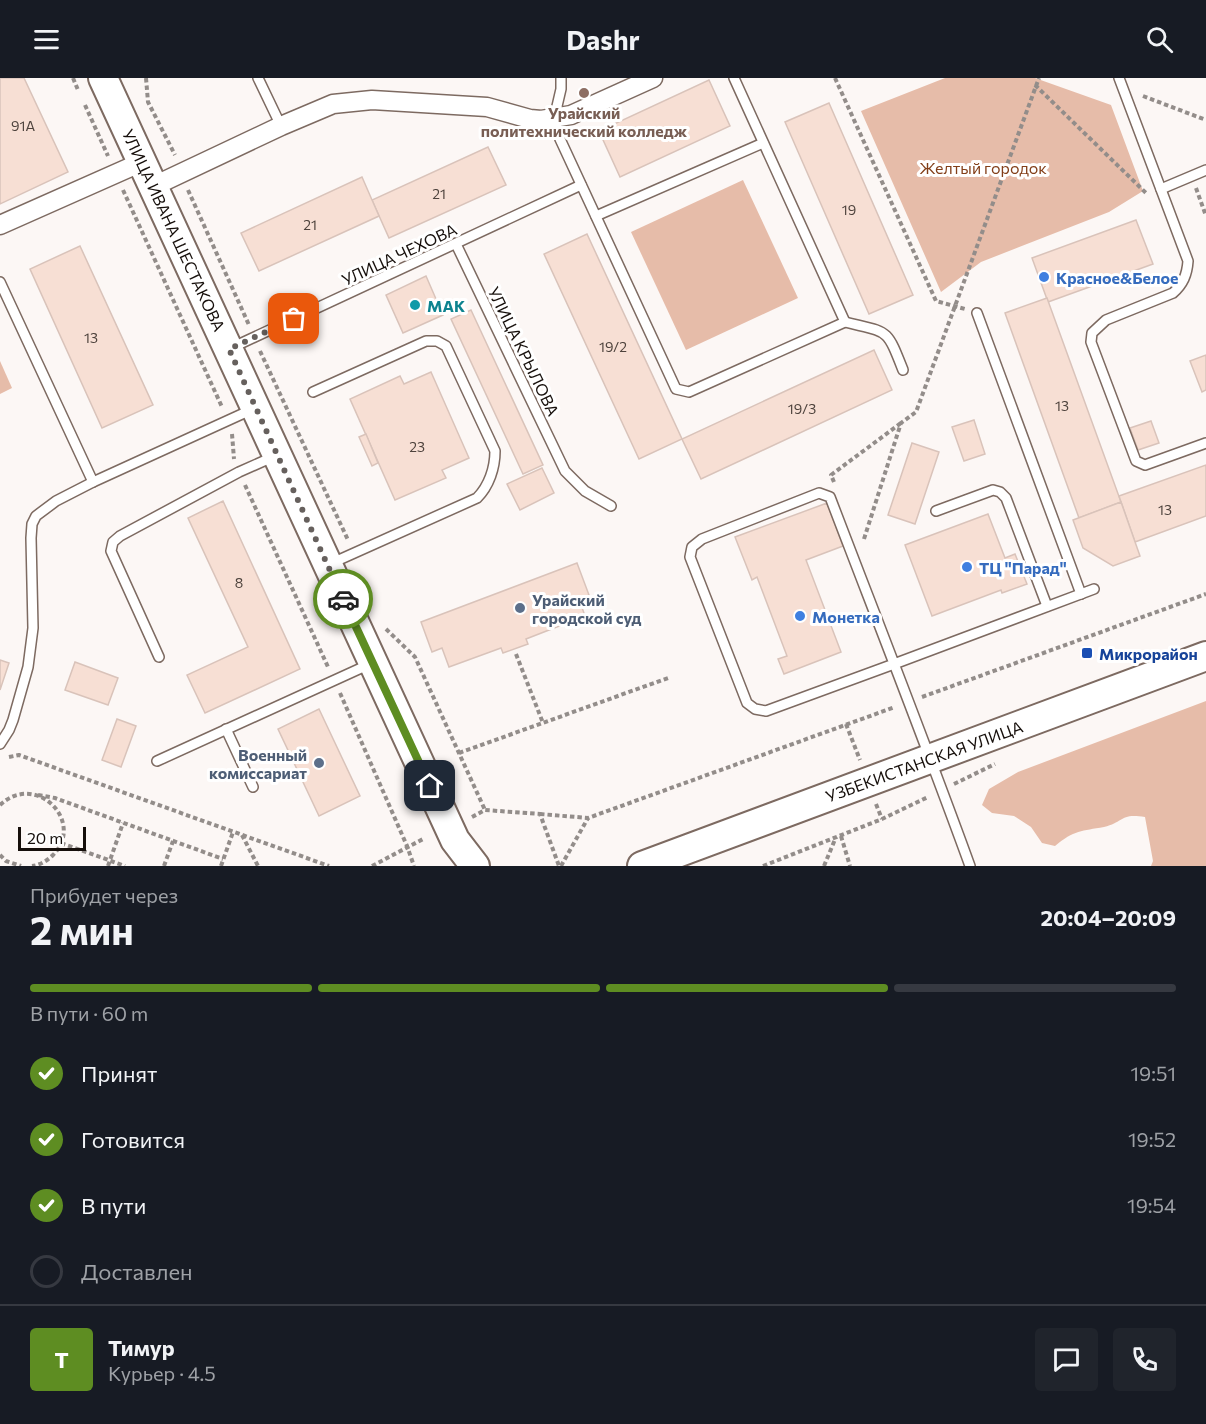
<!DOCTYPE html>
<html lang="ru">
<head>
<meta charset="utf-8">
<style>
	body { margin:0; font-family:Commissioner,sans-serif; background:#20242c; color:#f1f3f6; height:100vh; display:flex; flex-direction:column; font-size:22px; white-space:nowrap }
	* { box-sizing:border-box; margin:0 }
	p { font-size:20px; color:#9ea1a6 }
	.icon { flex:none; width:33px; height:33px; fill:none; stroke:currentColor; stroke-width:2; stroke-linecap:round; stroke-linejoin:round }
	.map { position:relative; height:788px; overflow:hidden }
	.panel { display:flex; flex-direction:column; background:#171b24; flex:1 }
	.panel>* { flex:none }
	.scale { position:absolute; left:18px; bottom:15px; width:68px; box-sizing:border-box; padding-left:6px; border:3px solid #160f0b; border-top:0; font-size:16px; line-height:21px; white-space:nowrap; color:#160f0b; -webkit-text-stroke:4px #fff; paint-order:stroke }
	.pin { position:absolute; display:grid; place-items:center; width:51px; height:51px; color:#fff; margin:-26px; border-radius:12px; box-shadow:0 3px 9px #0006 }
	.courier { position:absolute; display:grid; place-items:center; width:60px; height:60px; margin:-30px; border:4px solid #5e8d22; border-radius:50%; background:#fff; color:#222; box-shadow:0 2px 8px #0007 }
	.overview em { font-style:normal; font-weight:700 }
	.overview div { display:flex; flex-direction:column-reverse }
	.overview { display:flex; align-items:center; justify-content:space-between; height:102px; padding:0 30px }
	h1 { font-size:39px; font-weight:700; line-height:45px }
	.bar { display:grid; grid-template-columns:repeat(4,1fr); gap:9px 6px; align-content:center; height:72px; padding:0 30px }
	.bar i { height:8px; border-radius:4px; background:#363941 }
	.bar .on { background:#5e8d22 }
	.bar p { grid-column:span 4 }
	.line { display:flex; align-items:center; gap:15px; padding:0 30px; border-top:2px solid #363941 }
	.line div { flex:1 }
	.round { display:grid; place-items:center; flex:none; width:63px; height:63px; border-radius:6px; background:#20242c }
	ol { padding:0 30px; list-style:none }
	li { display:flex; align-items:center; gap:18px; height:66px }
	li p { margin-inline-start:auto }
	li .icon { padding:6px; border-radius:50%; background:#5e8d22; color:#fff; stroke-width:4 }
	li:last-child { color:#9ea1a6 }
	li i { width:33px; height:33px; border:3px solid #363941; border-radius:50% }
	header { display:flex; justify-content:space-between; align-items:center; height:78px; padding:0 30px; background:#171b24; font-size:27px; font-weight:700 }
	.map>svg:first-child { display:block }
	.green { fill:#e6bca9 }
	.building { fill:#f7dfd4; stroke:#d9c3ba; stroke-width:1.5 }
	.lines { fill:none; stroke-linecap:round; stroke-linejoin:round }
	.lane-casing { stroke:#7d6a61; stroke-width:12 }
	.street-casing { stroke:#7d6a61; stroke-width:21 }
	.primary-casing { stroke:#7d6a61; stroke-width:32 }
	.path { stroke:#938d8a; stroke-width:4; stroke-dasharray:4.5 3; stroke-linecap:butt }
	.lane { stroke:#fff; stroke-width:9 }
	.street { stroke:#fff; stroke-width:18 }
	.primary { stroke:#fff; stroke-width:28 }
	.done { stroke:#66605d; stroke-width:6; stroke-dasharray:0 10.8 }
	.route { stroke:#5e8d22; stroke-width:8 }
	.education-dot { fill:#8d6e63; stroke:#fff; stroke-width:2 }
	.shop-dot { fill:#3f7fe0; stroke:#fff; stroke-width:2 }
	.culture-dot { fill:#0f9aa8; stroke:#fff; stroke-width:2 }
	.service-dot { fill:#5c6f8a; stroke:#fff; stroke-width:2 }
	.transit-dot { fill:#1a4fb4; stroke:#fff; stroke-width:2 }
	.labels { text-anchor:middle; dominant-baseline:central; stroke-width:6; stroke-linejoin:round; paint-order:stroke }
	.number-label { font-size:14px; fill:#4e433d }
	.education-label { font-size:16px; font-weight:bold; fill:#785e54; stroke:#fff }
	.park-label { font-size:16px; fill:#823e18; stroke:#fff }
	.street-label { font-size:16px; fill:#160f0b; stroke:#fff }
	.shop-label { font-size:16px; font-weight:bold; fill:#366cbe; stroke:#fff; text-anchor:start }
	.culture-label { font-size:16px; font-weight:bold; fill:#0d838f; stroke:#fff; text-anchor:start }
	.service-label { font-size:16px; font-weight:bold; fill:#4e5e75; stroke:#fff; text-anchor:start }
	.transit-label { font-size:16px; font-weight:bold; fill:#164399; stroke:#fff; text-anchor:start }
</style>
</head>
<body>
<header><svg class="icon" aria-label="menu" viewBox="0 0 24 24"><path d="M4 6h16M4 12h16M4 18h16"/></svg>Dashr<svg class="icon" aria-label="search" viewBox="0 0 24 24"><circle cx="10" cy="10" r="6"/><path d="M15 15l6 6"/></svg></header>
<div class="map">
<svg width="1206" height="788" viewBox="0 0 1206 788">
	<rect width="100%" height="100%" fill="#fcf7f5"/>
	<g class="green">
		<path d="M945,0H1035L1111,27L1143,113L1109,134L981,184L941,214L861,33Z"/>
		<path d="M743,102L798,220L686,272L631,154Z"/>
		<path d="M0,283L12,310L0,316Z"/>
		<path d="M1206,623V788H1151L1153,783L1145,739C1119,735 1125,744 1104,749C1082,753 1074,752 1055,768L1042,765L1031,749L1014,738L992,735L982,727L989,711L1018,694Z"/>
	</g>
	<g class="building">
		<path d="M0,0H24L68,94L0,126Z"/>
		<path d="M709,2L730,48L620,99L599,53Z"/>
		<path d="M829,25L913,217L869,236L785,44Z"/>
		<path d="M488,69L506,107L389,160L372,122Z"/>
		<path d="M362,99L379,138L259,193L241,155Z"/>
		<path d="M1136,142L1153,186L1048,224L1032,180Z"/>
		<path d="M587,156L682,361L639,381L544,176Z"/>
		<path d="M80,168L153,327L102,350L30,191Z"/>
		<path d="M426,198L443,237L403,255L386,217Z"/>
		<path d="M1047,220L1121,424L1079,440L1005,235Z"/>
		<path d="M471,232L543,387L523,396L451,241Z"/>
		<path d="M874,272L892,312L701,401L682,361Z"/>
		<path d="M1206,277V312L1202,314L1190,283Z"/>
		<path d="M431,294L469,380L442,392L446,400L395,422L350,321L400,298L404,306Z"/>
		<path d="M974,342L985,376L964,383L952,349Z"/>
		<path d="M1151,343L1159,365L1138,372L1130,350Z"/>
		<path d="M366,356L378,385L372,388L359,359Z"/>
		<path d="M912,365L939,374L915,446L888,437Z"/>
		<path d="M1206,387V438L1135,464L1119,418Z"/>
		<path d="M542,390L554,415L520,432L507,406Z"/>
		<path d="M223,423L300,591L205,635L187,597L248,569L188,440Z"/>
		<path d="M1121,424L1140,478L1113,488L1083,470L1073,442Z"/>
		<path d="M827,425L843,468L806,482L841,574L784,596L778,581L787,578L757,499L752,502L735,459Z"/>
		<path d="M988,436L1005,480L1015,476L1027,506L1002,515L1001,512L932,538L905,467Z"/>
		<path d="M577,485L589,517L579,521L585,538L526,561L528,566L503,575L501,570L449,589L442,570L432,574L421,544Z"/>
		<path d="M0,582L9,585L0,612Z"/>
		<path d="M75,584L118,600L108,627L65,612Z"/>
		<path d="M319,631L360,718L319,738L278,651Z"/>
		<path d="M117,641L136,648L121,689L102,682Z"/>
	</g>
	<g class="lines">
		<defs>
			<g id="lane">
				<path d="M258,0L281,48"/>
				<path d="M561,0V11L554,41L560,61L676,311L689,314L845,244L734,0"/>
				<path d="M1119,0L1188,183C1187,197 1183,206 1173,215L1106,242L1092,255L1091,264L1136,383L1145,387L1206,365"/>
				<path d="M1161,111L1206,92"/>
				<path d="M596,138L763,65"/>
				<path d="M456,166L565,393L585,413L611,428"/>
				<path d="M0,204L93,404"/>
				<path d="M977,235L1081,516"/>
				<path d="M845,244C889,255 886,249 903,292"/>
				<path d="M231,270L581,107"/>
				<path d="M313,314L426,263H437L446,268L495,373C495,390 489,408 477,420L332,485"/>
				<path d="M936,433L993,412L1000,414L1006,420L1047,528"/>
				<path d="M159,579L111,473L113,464L120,458L239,394L275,378"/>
				<path d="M226,651L253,709"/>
				<path d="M0,666L9,652L13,642L28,589L33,550L31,460L32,446L36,438L56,423L93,404L253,331"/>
				<path d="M157,683L370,586"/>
				<path d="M970,788C925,664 877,542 830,419L819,415L702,461L692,469L690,479L747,625L755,631L766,633L894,586L1094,511"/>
			</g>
			<g id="street">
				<path d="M154,108L281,48L333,26L372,22L487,29L530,41L541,42L571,37L653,0"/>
				<path d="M0,147L142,84"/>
			</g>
			<g id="primary">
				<path d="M103,0L449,749L455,762L475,788"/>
				<path d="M642,788L1206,578"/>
			</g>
		</defs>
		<use href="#lane" class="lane-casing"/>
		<use href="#street" class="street-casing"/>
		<use href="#primary" class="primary-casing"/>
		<g class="path">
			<path d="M73,0L78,12"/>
			<path d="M146,0L148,24L175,77"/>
			<path d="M835,0L936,223L965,231"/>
			<path d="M1035,7L1146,115"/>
			<path d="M1143,18L1206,42"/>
			<path d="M85,27L108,78"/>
			<path d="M1196,110L1206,138"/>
			<path d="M123,112L222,329"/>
			<path d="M188,112L249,247"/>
			<path d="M260,273L348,462"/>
			<path d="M232,356L234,381"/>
			<path d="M834,404L831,397L901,345"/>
			<path d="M245,407L328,589"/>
			<path d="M864,461L901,345L916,334L1039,0"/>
			<path d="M386,551L415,579L485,732"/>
			<path d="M516,576L543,645"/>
			<path d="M340,615L407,768L414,788"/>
			<path d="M922,619L1206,516"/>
			<path d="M846,646L860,682"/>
			<path d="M459,675L668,600"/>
			<path d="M9,679L19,677L329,788"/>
			<path d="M954,706L995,686"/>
			<path d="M38,717L55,720L223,781"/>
			<path d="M876,726L882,741"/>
			<path d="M0,727C36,693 86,744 53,777C47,783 40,787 32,788"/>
			<path d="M540,736L588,740L895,629"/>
			<path d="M472,739L485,732L540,736L559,788"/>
			<path d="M242,757L258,788"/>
			<path d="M841,758L850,788"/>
			<path d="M61,765L125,788"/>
			<path d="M0,777L6,783L21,788"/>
			<path d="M108,788L123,745"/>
			<path d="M164,788L173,763"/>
			<path d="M221,788L233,754"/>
			<path d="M372,788L425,760"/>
			<path d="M561,788L588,740"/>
			<path d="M763,788L882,741L928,719"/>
			<path d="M824,788L836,759"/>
		</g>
		<use href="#lane" class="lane"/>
		<use href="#street" class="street"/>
		<use href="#primary" class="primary"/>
	</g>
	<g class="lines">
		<path class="done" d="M294,241L229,271L343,521"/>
		<path class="route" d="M343,521L430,708"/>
	</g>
	<circle class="education-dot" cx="584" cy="15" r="6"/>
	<g class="shop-dot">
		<circle cx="1044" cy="199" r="6"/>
		<circle cx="967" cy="489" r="6"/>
		<circle cx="800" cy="538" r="6"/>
	</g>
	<circle class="culture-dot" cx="415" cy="227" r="6"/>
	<g class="service-dot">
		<circle cx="520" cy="530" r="6"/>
		<circle cx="319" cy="685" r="6"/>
	</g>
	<rect class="transit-dot" x="1081" y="569" width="12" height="12" rx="3"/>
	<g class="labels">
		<g class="number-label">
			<text x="23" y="47">91А</text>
			<text x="439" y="115">21</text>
			<text x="849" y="131">19</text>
			<text x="310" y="146">21</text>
			<text x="91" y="259">13</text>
			<text x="613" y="268">19/2</text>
			<text x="1062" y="327">13</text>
			<text x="802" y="330">19/3</text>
			<text x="417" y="368">23</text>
			<text x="1165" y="431">13</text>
			<text x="239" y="504">8</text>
		</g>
		<g class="education-label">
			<text x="584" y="34">Урайский<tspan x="584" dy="18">политехнический колледж</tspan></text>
		</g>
		<g class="park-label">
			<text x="983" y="89">Желтый городок</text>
		</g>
		<g class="street-label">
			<text transform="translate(174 152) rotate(65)">УЛИЦА ИВАНА ШЕСТАКОВА</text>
			<text transform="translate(399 176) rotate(-25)">УЛИЦА ЧЕХОВА</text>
			<text transform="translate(524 273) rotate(64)">УЛИЦА КРЫЛОВА</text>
			<text transform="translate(924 683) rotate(-20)">УЗБЕКИСТАНСКАЯ УЛИЦА</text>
		</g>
		<g class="shop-label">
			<text x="1056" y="199">Красное&amp;Белое</text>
			<text x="979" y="489">ТЦ "Парад"</text>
			<text x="812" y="538">Монетка</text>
		</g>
		<g class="culture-label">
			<text x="427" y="227">МАК</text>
		</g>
		<g class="service-label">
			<text x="532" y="521">Урайский<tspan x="532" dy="18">городской суд</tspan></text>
			<text x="307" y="676" text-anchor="end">Военный<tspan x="307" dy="18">комиссариат</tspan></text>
		</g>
		<g class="transit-label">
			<text x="1099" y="575">Микрорайон</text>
		</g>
	</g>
</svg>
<div class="scale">20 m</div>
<div class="pin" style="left:294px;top:241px;background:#ea580c"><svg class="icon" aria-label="bag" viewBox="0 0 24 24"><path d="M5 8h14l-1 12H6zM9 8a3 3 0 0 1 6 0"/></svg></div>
<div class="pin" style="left:430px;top:708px;background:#1f2937"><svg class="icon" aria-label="home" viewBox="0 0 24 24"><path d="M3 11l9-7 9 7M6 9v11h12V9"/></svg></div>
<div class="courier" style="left:343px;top:521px"><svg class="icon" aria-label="car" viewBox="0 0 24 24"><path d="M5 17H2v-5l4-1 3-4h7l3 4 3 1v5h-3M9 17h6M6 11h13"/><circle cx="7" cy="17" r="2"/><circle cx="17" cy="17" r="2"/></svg></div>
</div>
<section class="panel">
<div class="overview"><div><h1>2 мин</h1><p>Прибудет через</p></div><em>20:04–20:09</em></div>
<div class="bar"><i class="on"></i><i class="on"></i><i class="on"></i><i></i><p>В пути · 60 m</p></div>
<ol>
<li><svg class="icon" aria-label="check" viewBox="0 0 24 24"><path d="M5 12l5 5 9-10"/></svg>Принят<p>19:51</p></li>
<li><svg class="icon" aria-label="check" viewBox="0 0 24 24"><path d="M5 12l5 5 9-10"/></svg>Готовится<p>19:52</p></li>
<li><svg class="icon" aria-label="check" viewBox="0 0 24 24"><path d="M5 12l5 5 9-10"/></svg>В пути<p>19:54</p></li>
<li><i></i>Доставлен</li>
</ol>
<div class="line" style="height:108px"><b class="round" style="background:#5e8d22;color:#fff">Т</b><div><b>Тимур</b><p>Курьер · 4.5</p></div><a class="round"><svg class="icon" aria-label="chat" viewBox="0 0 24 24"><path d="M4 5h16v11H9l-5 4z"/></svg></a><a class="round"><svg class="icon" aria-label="phone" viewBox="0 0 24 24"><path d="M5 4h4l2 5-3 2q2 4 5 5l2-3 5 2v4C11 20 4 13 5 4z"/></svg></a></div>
</section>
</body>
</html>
